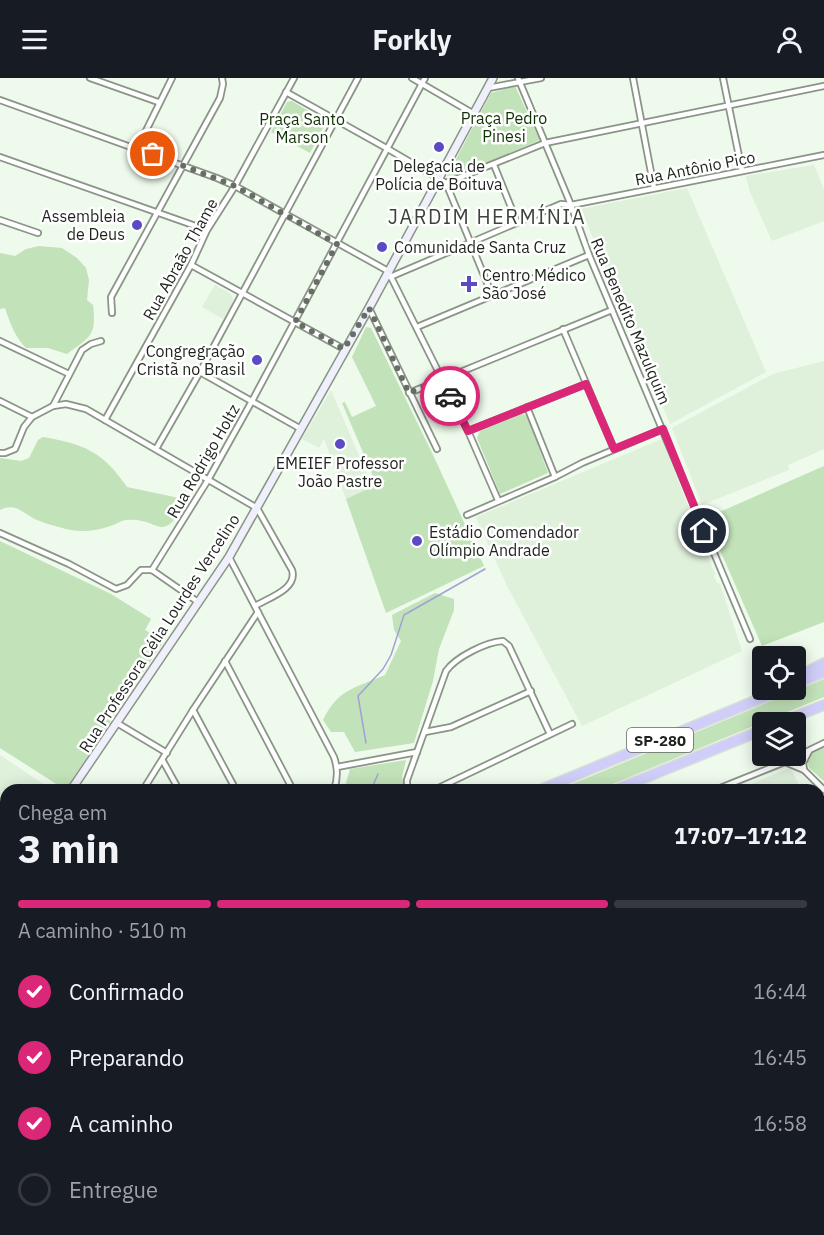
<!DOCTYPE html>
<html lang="pt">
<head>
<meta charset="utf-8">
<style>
	body { margin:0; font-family:"IBM Plex Sans",sans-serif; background:#242831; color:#f1f3f6; height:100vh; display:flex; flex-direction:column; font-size:22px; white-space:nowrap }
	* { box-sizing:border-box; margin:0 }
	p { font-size:20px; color:#9ea1a6 }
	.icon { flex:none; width:33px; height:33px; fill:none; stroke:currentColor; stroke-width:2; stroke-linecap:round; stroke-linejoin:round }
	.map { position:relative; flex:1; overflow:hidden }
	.panel { position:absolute; left:0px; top:706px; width:825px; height:452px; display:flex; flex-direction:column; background:#171b24; border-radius:18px 18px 0 0; box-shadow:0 3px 15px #0003 }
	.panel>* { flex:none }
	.tools { position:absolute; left:752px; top:568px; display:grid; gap:12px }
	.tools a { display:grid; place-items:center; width:54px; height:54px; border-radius:6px; background:#171b24; box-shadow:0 3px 15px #0003; font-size:30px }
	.pin { position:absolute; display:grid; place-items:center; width:51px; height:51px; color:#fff; margin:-26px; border:3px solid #fff; border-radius:50%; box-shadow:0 2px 6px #0007 }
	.courier { position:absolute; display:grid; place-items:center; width:60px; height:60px; margin:-30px; border:4px solid #db2777; border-radius:50%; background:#fff; color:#222; box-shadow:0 2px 8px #0007 }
	.head em { font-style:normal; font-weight:700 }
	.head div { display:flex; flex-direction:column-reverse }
	.head { display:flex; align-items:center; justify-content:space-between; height:102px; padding:0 18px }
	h1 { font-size:39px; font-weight:700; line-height:45px }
	.bar { display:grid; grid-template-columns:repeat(4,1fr); gap:9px 6px; align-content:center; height:72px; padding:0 18px }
	.bar i { height:8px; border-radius:4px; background:#363941 }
	.bar .selected { background:#db2777 }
	.bar p { grid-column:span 4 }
	ol { padding:0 18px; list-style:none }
	li { display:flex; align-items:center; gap:18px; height:66px }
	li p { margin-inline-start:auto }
	li .icon { padding:6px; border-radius:50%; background:#db2777; color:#fff; stroke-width:4 }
	li:last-child { color:#9ea1a6 }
	li i { width:33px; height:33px; border:3px solid #363941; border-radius:50% }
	header { display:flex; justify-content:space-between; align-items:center; height:78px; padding:0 18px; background:#171b24; font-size:27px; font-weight:700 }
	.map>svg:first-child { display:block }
	.built { fill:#dff0db }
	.green { fill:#c2e2b9 }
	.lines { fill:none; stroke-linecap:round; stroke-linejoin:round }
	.stream { stroke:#a2a1d7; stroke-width:1.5 }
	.runway { stroke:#969f94; stroke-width:36 }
	.minor-casing { stroke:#8a9487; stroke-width:8 }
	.secondary-casing { stroke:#8a9487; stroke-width:10 }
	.motorway-casing { stroke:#dbdcdb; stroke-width:12 }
	.minor { stroke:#fff; stroke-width:4.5 }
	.secondary { stroke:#f0f0fd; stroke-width:7 }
	.motorway { stroke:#cecef8; stroke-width:9 }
	.done { stroke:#676e65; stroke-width:6; stroke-dasharray:0 10.8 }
	.route { stroke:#db2777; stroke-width:8 }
	.poi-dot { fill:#5c4ac2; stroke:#fff; stroke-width:2 }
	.labels { text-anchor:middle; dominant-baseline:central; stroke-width:5; stroke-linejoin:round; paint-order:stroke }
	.shield { fill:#fff; stroke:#626561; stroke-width:1.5 }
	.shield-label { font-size:15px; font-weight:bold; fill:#1e231d }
	.park-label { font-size:16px; fill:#0e3302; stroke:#fff }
	.poi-label { font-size:16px; fill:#1e231d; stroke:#fff; text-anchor:start }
	.street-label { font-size:16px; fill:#1e231d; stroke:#fff }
	.quarter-label { font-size:20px; letter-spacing:1.5px; fill:#3b4438; stroke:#fff }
</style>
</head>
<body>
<header><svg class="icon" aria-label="menu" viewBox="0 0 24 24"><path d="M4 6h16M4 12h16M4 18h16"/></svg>Forkly<svg class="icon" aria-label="person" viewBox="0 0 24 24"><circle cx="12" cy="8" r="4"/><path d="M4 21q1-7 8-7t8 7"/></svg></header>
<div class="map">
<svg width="824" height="1157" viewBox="0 0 824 1157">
	<rect width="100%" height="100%" fill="#eefaeb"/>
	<g class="built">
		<path d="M814,87L824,111V143L772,163L750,114L746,98Z"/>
		<path d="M687,110L766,294L670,346L581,131Z"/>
		<path d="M215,207L231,216L233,221L232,226L223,241L202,229Z"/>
		<path d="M824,283V371L788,387L789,392L702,427L672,350L773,296Z"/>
		<path d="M331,312L372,408L346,421L324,361L319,370L302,361Z"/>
		<path d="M662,361L715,496L714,498L717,505L720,506L742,573L582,648L507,508L476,439Z"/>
		<path d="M0,677L52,712H6V810L0,820Z"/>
		<path d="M790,690L802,712H737Z"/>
		<path d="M405,1152H537L536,1157H405Z"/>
	</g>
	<g class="green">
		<path d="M515,8L540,62L450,101L447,98L491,15Z"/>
		<path d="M292,23L325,43L324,48L310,75L271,54L287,24Z"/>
		<path d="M39,168L62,170L77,180L86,190L89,202L87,222L93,227C97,259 89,259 67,276L48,270H26C15,259 10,245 5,230L0,231V175L15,178L26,171Z"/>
		<path d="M366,249L371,250L434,379L484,488L386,535L346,421L388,401L376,405L342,325L345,324L352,339L376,328L352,279Z"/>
		<path d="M521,336L527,337L548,395L500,416L477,360L480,353Z"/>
		<path d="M43,359C84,366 102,373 127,409L179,420L185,426C160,468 160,439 127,442C121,442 115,447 110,448C93,454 76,455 59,449C52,447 44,445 37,442C23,436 17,424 0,432V380L21,383L29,380L38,362Z"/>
		<path d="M824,388V544L762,568L706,440Z"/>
		<path d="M0,463L111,516L151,541L145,552L164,563L69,706L61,709L0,670Z"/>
		<path d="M435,515L454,521V532L439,571L433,603L414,665L355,674L344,654H331L323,642C338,611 355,610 385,597L401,563L394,552L392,537Z"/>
		<path d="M824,601V619L598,712H558Z"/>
		<path d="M824,669V703L809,690L807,682L813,674Z"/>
		<path d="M406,682L402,699L405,712H344L350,691Z"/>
		<path d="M182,1152H401V1157H179Z"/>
	</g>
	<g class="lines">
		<g class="stream">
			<path d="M366,665L358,618L383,591L391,577L404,537L485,491"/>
			<path d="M371,712L378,696"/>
			<path d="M72,1157L78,1152"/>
		</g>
		<path class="runway" d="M428,1157V1152"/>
		<defs>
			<g id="minor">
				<path d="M90,0L158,24"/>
				<path d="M412,0L474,36"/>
				<path d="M518,0L571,127L589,177L750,561"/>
				<path d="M633,0L654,110"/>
				<path d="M723,0L742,93"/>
				<path d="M488,10L541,0"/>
				<path d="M286,14L388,71L446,105L545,65L824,8"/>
				<path d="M0,22L217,100L235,108L388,193L468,353L498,422"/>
				<path d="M137,71L172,0"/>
				<path d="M0,79L207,152"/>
				<path d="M494,87L517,144"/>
				<path d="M446,105L492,217"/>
				<path d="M0,142L38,155"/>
				<path d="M191,187L344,271"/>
				<path d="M390,199L561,126L571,127L824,77"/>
				<path d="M369,230L437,371"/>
				<path d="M112,235L111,219L220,20L223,6L222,0"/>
				<path d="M417,249L589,177"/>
				<path d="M563,251L614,371"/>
				<path d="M0,263L69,296"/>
				<path d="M200,294L301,351"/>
				<path d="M409,315L612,232"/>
				<path d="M0,323L32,339"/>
				<path d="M53,328L66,326L86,331L257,430L292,492C298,511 268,520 255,528"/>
				<path d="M527,329L555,399"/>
				<path d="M105,342L191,187L207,152L235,108L294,0"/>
				<path d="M468,353L586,306"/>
				<path d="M156,371L200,294L358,0"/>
				<path d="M0,375H5L15,371L24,349L32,339L53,328L82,272L91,266L101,263"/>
				<path d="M467,437L555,399L582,385L663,351"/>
				<path d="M0,455L69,486L116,511L127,507L141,492H152"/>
				<path d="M229,479L334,679C338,691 338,700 334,712"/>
				<path d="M152,492L208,402L252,323L425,0"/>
				<path d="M152,492L198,524"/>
				<path d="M225,583L293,712"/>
				<path d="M193,632L236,712"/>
				<path d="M117,645L167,675"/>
				<path d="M425,654L451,649L531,613"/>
				<path d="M809,673L803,685L804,692L824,712"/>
				<path d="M163,683L179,712"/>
				<path d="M785,684L804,692"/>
				<path d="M337,689L417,674"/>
				<path d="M143,712L193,632L258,534"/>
				<path d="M409,712L407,707V702L446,593C456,579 486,564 503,563L509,568L550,656"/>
				<path d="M434,712L572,646"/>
				<path d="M715,712L785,684L824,665"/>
				<path d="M819,816L824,814"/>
				<path d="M0,845L6,850"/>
				<path d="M819,881L824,893"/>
				<path d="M0,991L6,967"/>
				<path d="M0,995L6,990"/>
			</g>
			<g id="secondary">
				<path d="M71,712L229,479L369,230L493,0"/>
				<path d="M0,824L6,814"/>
			</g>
			<g id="motorway">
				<path d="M795,600L824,585"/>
				<path d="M795,606L824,594"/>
				<path d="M779,645L824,627"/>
				<path d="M540,712L781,612"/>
				<path d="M615,712L762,652"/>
				<path d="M0,1047L6,1041"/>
				<path d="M0,1089L6,1083"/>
			</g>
		</defs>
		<use href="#minor" class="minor-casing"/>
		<use href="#secondary" class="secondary-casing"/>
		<use href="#motorway" class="motorway-casing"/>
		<use href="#minor" class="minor"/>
		<use href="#secondary" class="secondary"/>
		<use href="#motorway" class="motorway"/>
	</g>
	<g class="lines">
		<path class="done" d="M153,76L235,108L337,166L295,244L344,271L369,230L409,315L441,301L450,318"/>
		<path class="route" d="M450,318L468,353L586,306L614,371L663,351L704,453"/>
	</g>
	<g class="poi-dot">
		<circle cx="439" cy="69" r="6"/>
		<circle cx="137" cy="147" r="6"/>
		<circle cx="382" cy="169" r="6"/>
		<path d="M466 197h6v6h6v6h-6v6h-6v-6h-6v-6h6z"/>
		<circle cx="257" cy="282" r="6"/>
		<circle cx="340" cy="366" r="6"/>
		<circle cx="417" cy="463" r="6"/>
	</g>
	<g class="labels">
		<rect class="shield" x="627" y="650" width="66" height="24" rx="4.5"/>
		<g class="shield-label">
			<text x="660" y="662">SP-280</text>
		</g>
		<g class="park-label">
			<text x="504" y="40">Praça Pedro<tspan x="504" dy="18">Pinesi</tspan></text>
			<text x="302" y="41">Praça Santo<tspan x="302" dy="18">Marson</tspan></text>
		</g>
		<g class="poi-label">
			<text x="439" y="88" text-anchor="middle">Delegacia de<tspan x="439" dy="18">Polícia de Boituva</tspan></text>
			<text x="125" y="138" text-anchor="end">Assembleia<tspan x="125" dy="18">de Deus</tspan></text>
			<text x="394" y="169">Comunidade Santa Cruz</text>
			<text x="482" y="197">Centro Médico<tspan x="482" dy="18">São José</tspan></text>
			<text x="245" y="273" text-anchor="end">Congregração<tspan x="245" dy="18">Cristã no Brasil</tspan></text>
			<text x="340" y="385" text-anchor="middle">EMEIEF Professor<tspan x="340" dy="18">João Pastre</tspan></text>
			<text x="429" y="454">Estádio Comendador<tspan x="429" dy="18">Olímpio Andrade</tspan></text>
		</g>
		<g class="street-label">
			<text transform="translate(695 90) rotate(-11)">Rua Antônio Pico</text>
			<text transform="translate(180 181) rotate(-61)">Rua Abraão Thame</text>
			<text transform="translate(631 243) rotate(67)">Rua Benedito Mazulquim</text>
			<text transform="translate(203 383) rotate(-60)">Rua Rodrigo Holtz</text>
			<text transform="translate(159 555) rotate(-57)">Rua Professora Célia Lourdes Vercelino</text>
		</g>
		<g class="quarter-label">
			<text x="487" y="138">JARDIM HERMÍNIA</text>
		</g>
	</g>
</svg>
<div class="tools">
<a><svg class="icon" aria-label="locate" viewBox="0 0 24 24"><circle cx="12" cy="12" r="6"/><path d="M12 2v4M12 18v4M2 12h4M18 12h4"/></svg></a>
<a><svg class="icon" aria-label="layers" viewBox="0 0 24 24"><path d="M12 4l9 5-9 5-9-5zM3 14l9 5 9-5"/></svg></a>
</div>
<div class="pin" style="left:153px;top:76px;background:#ea580c"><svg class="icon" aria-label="bag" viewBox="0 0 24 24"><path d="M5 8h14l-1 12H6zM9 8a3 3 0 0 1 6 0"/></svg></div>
<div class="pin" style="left:704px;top:453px;background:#1f2937"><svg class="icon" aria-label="home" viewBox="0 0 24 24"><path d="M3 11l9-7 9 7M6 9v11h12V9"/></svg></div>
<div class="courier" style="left:450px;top:318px"><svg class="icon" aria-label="car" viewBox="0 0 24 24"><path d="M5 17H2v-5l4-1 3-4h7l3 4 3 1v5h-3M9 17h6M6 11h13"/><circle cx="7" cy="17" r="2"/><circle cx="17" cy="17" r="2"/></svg></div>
<section class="panel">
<div class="head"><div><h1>3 min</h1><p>Chega em</p></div><em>17:07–17:12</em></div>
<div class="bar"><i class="selected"></i><i class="selected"></i><i class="selected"></i><i></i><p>A caminho · 510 m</p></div>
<ol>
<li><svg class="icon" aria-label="check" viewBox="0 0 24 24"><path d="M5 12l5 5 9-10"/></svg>Confirmado<p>16:44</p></li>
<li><svg class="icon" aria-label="check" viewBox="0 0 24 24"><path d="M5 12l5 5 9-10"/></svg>Preparando<p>16:45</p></li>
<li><svg class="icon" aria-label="check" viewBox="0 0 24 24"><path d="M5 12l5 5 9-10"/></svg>A caminho<p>16:58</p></li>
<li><i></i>Entregue</li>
</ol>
</section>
</div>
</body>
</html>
